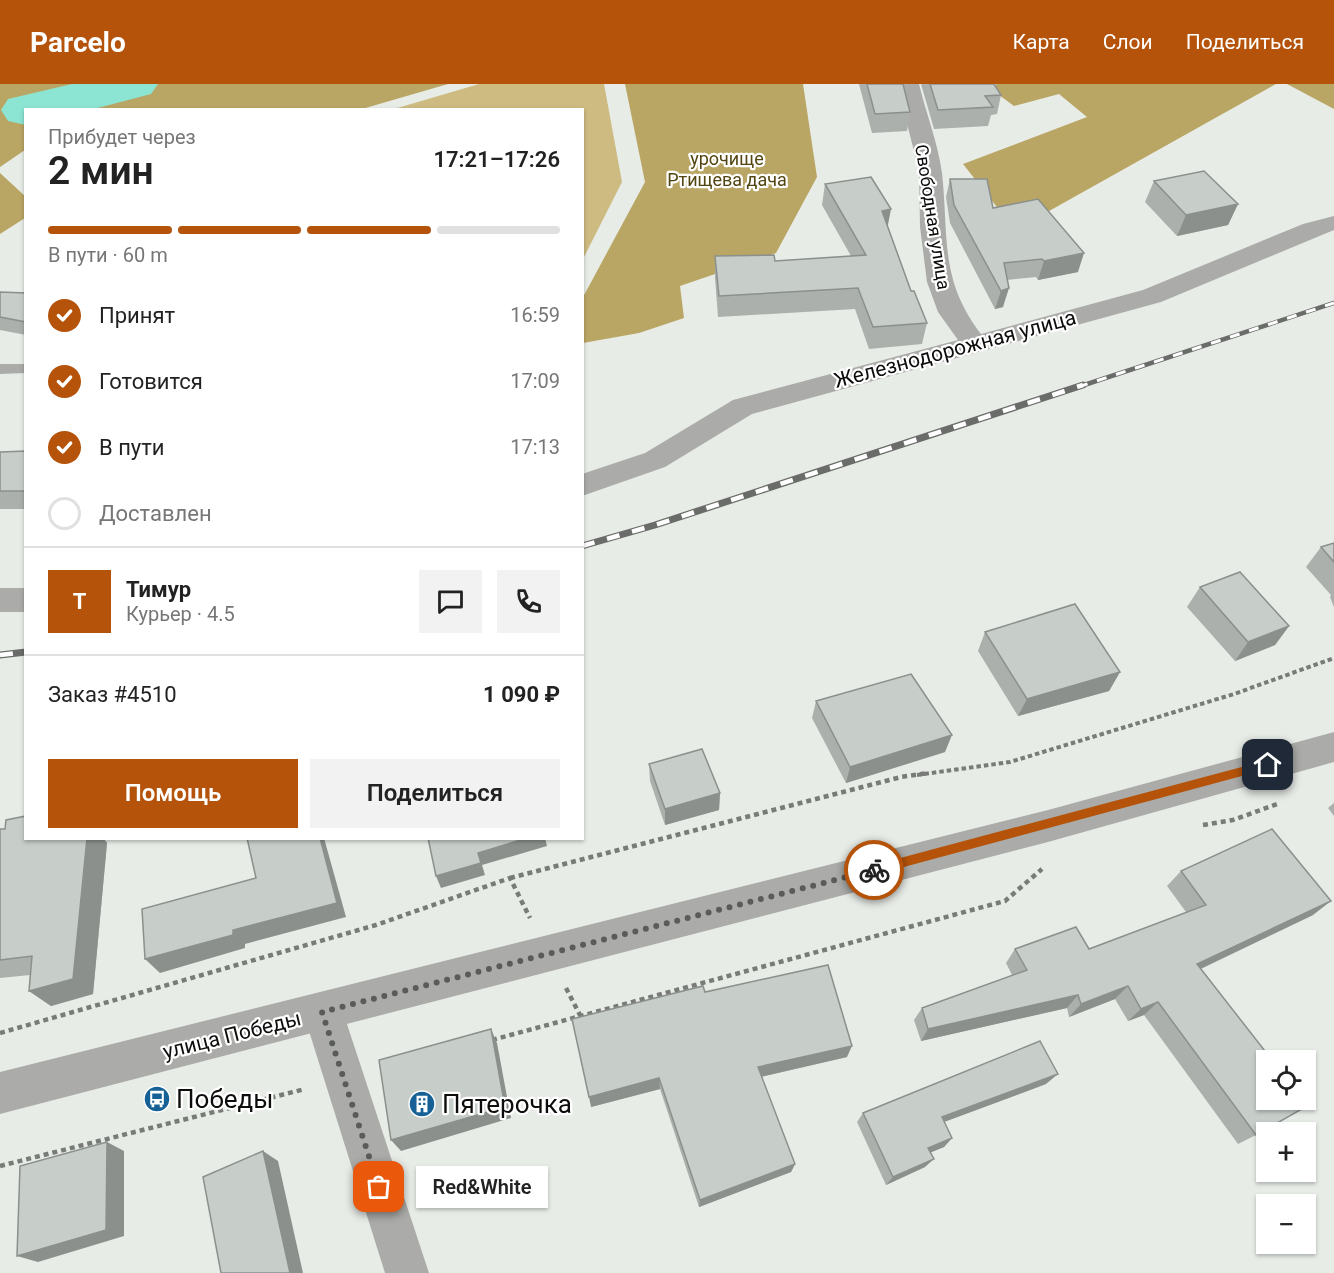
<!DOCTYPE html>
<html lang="ru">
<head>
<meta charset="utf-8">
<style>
	body { margin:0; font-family:Roboto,sans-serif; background:#f2f2f2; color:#222; height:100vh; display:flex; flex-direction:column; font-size:22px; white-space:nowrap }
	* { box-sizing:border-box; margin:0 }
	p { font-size:20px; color:#767676 }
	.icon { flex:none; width:33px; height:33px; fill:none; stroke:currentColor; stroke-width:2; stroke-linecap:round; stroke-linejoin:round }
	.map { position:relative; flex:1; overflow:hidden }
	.side { position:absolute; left:24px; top:24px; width:560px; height:732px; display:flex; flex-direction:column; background:#fff; border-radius:0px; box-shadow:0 2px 4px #0004 }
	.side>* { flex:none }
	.tools { position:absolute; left:1256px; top:966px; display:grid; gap:12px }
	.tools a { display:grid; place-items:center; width:60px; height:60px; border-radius:0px; background:#fff; box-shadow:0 2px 4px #0004; font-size:30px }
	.pin { position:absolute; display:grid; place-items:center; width:51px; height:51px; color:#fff; margin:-26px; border-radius:12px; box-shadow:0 3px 9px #0006 }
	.courier { position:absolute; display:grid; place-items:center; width:60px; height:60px; margin:-30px; border:4px solid #b45309; border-radius:50%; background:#fff; color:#222; box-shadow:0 2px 8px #0007 }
	.bubble { position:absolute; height:42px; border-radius:0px; background:#fff; box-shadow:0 2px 4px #0004; font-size:20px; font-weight:600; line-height:42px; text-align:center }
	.summary em { font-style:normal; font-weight:600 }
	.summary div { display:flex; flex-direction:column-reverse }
	.summary { display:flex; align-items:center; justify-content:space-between; height:102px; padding:0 24px }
	h1 { font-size:39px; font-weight:600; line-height:45px }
	.bar { display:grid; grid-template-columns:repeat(4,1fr); gap:9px 6px; align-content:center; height:72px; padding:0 24px }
	.bar i { height:8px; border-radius:4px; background:#e0e0e0 }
	.bar .selected { background:#b45309 }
	.bar p { grid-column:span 4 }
	.line { display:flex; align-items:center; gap:15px; padding:0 24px; border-top:2px solid #e0e0e0 }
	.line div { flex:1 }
	.round { display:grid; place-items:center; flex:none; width:63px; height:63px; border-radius:0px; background:#f2f2f2 }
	ol { padding:0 24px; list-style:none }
	li { display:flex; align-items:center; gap:18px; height:66px }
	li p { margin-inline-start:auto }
	li .icon { padding:6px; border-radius:50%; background:#b45309; color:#fff; stroke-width:4 }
	li:last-child { color:#767676 }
	li i { width:33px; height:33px; border:3px solid #e0e0e0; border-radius:50% }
	.button { display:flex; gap:12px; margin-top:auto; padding:12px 24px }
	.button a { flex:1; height:69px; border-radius:0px; background:#b45309; color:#fff; font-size:24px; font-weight:600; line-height:69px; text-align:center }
	.button a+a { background:#f2f2f2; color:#222 }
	header { display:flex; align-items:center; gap:36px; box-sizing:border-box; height:84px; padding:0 30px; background:#b45309; color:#fff }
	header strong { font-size:28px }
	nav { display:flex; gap:33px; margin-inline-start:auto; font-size:21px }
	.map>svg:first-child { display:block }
	.green { fill:#cdbb81 }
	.forest { fill:#baa664 }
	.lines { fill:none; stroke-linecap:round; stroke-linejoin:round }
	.river { fill:#8ce4d2; fill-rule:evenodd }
	.path-far1 { stroke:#797b78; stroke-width:4; stroke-dasharray:4.5 3; stroke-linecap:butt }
	.path { stroke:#797b78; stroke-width:4.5; stroke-dasharray:5 4; stroke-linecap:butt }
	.service { fill:#abaca9; fill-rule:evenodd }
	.minor { fill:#abaca9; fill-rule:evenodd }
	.tertiary { fill:#abaca9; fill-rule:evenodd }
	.rail-far1-casing { stroke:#6a6c69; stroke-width:4.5 }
	.rail-casing { stroke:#6a6c69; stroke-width:7 }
	.rail-far1 { stroke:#fff; stroke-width:3; stroke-dasharray:10; stroke-linecap:butt }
	.rail { stroke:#fff; stroke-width:4.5; stroke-dasharray:13; stroke-linecap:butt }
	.wall { fill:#abb0ad }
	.shaded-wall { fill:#8b908d }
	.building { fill:#c7cdc9; stroke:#8b908d; stroke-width:1.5 }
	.route { fill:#b45309 }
	.done { stroke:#5a5c59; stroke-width:6; stroke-dasharray:0 10.8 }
	.labels { text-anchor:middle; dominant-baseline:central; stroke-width:4.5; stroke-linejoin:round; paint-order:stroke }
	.far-park-label { font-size:18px; fill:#534510; stroke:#fff }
	.far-street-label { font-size:18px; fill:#0d0e0c; stroke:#fff }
	.street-label { font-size:21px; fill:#0d0e0c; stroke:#fff }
	.near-poi-label { font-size:26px; fill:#0d0e0c; stroke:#fff; text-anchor:start }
</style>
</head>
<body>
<header>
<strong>Parcelo</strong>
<nav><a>Карта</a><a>Слои</a><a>Поделиться</a></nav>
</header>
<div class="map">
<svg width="1334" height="1189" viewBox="0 0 1334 1189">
	<rect width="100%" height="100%" fill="#e8ece7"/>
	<path class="green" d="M479,0H604L622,98L582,177V26L394,25Z"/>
	<g class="forest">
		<path d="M0,0H448L362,25L26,26L25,66L0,83Z"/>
		<path d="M625,0H803L817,93L776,169L680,202L684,234L639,249L583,259L582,215L645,98Z"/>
		<path d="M997,0H1276L1033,136L1008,137L963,80L1087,33L1059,10L1014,22L988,3Z"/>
		<path d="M1287,0H1334V25Z"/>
		<path d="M0,89L26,113L25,134L0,150Z"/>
	</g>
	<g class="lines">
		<path class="river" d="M72,0H158L151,10L90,26H26V41L8,37L1,26L8,15Z"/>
		<path class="path-far1" d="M917,691L1010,678L1234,610L1334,574"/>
		<g class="path">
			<path d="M1203,741L1233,736L1280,719"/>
			<path d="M510,794L901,693L928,689"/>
			<path d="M566,904L581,933"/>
			<path d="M0,949L376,841L510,794L530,834"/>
			<path d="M492,956L1005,817L1042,785"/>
			<path d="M0,1082L305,1005"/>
		</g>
		<path class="service" d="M0,280H26V289L0,290Z"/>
		<g class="minor">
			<path d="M897,0H919C926,29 938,59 942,89C949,153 939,195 981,250L1143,206L1303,140L1334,132V146L1161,218L752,330L665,383L582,412V390L645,369L733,316L958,256L938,228L927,198L920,143L919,87Z"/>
			<rect x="0" y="504" width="26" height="24"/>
			<path d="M323,908L337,914L343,928L429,1189H385L303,928L309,914Z"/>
		</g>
		<path class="tertiary" d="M1334,648V678L1048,758L0,1030V988L1048,726Z"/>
		<defs>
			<path id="rail-far1" d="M1078,303L1334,219"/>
			<g id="rail">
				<path d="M582,462L655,441L1083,301"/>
				<path d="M0,571L26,568"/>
			</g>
		</defs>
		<use href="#rail-far1" class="rail-far1-casing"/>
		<use href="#rail" class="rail-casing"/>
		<use href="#rail-far1" class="rail-far1"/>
		<use href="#rail" class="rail"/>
	</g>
	<g class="wall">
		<path d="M859,0H903L910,28L907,47L872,49Z"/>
		<path d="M921,0H994L1001,11L997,30L991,31L988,42L934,45Z"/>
		<path d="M950,95L993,124L1078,188L1038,196L1036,193L1007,196L1003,223L995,225L950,139L946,113Z"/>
		<path d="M1154,97L1238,120L1228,141L1177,152L1145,118Z"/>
		<path d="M825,100L888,143L911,207L927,239L922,260L869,265L855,225L718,233L715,194V172L775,177L851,172L822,121Z"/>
		<path d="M0,208L26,209V251L0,246Z"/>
		<path d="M26,367V425H0V368Z"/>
		<path d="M1334,459V523L1330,513L1331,511L1306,483L1321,463Z"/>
		<path d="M1200,503L1289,542L1275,561L1235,577L1187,523Z"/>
		<path d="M985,548L1120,588L1109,607L1018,632L978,567Z"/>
		<path d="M816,617L945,668L846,699L812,634Z"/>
		<path d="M649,680L720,709L719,726L665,741L650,697Z"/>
		<path d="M1334,719V732L1328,724Z"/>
		<path d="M0,745L26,754H103L107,759L93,910L51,922L29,907L30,891L0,894Z"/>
		<path d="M1181,787L1313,831L1201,885L1256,1051L1238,1060L1144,931L1128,937L1115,915L1069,933L1067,924L921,957L914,936L922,924L1012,891L1006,879L1015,865H1089L1186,828L1167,802Z"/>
		<path d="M705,908L847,973L761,993L795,1080L791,1088L699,1123L660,1005L591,1023Z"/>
		<path d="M1046,1000L944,1038L952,1054L944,1063L930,1068L925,1083L886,1101L857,1038L863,1029Z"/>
	</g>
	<g class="shaded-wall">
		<path d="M1238,120L1228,141L1177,152L1186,131Z"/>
		<path d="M891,125L887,146L882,127Z"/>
		<path d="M1084,169L1078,188L1038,196L1044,177Z"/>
		<path d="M1009,204L1003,223L995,225L1001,207Z"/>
		<path d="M1289,542L1275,561L1235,577L1248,558Z"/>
		<path d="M1120,588L1109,607L1018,632L1027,615Z"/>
		<path d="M952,651L945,668L846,699L850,683Z"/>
		<path d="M720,709L719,726L665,741V725Z"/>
		<path d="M87,754H103L107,759L93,910L51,922L29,907Z"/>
		<path d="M320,754H324L346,833L245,860V864L160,889L145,875L233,846Z"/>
		<path d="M527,754H545L547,762L482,781L485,791L441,804L436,792L478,769Z"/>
		<path d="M1331,817L1313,831L1183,893L1197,880Z"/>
		<path d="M1128,902L1115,915L1069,933L1081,920Z"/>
		<path d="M1078,911L1067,924L921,957L928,945Z"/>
		<path d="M1158,918L1144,931L1128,937L1141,925Z"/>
		<path d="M491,945L497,959L511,1034L401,1067L391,1056Z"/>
		<path d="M852,962L847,973L755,994L758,983Z"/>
		<path d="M1058,990L1046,1000L933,1042L942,1033Z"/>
		<path d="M659,994L660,1005L591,1023L589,1013Z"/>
		<path d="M952,1054L944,1063L920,1073L928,1064Z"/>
		<path d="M107,1058L124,1067V1152L38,1178L17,1172Z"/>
		<path d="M263,1067L278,1077L303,1189H290Z"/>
		<path d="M934,1075L925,1083L886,1101L893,1093Z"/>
		<path d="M795,1080L791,1088L699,1123L700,1116Z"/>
	</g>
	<g class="building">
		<path d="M867,0H903L910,28L875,30Z"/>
		<path d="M930,0H994L1001,11L985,12L993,23L938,26Z"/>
		<path d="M1204,87L1238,120L1186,131L1154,97Z"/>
		<path d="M871,93L891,125L882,127L911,207H914L927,239L873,243L858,204L719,212L715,172L774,171L775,177L866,171L825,100Z"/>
		<path d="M950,95H987L993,124L1038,115L1084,169L1044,177L1042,175L1004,179L1009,204L1001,207L954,121Z"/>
		<path d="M0,208L26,209V238L0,233Z"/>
		<path d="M26,367V407H0V368Z"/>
		<path d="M1334,459V478L1321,463Z"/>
		<path d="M1240,488L1289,542L1248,558L1200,503Z"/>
		<path d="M1075,520L1120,588L1027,615L985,548Z"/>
		<path d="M911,590L952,651L850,683L816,617Z"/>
		<path d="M702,665L720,709L665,725L649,680Z"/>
		<path d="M26,732V754H87L73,895L29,907L32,872L0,876V745H5L6,736Z"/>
		<path d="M1272,745L1331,817L1197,880L1272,976H1266V1016H1302L1307,1022L1256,1051L1158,918L1141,925L1128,902L1081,920L1078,911L928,945L922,924L1027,886L1015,865L1076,843L1089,865L1206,821L1181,787Z"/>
		<path d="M247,754H320L337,819L233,846V851L145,875L142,825L256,794Z"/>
		<path d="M428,754H527L478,769L481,779L436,792Z"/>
		<path d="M828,881L852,962L758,983L795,1080L700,1116L659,994L589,1013L572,935L703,902L705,908Z"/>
		<path d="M491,945L505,1023L391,1056L379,976Z"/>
		<path d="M1040,957L1058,990L942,1033L952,1054L928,1064L934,1075L893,1093L863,1029Z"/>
		<path d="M107,1058L106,1146L17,1172L20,1082Z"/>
		<path d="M263,1067L290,1189H221L203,1093Z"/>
	</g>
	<path class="route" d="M1268,676L1273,681L1268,685L874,791L869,786L874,781Z"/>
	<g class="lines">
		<path class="done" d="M379,1103L322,928L874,786"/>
	</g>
	<defs>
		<symbol id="bus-disc" viewBox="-11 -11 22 22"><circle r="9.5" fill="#156094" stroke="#fff"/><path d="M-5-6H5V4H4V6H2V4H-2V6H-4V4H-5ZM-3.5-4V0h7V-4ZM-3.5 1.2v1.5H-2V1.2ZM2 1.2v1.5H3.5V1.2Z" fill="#fff"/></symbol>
		<symbol id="building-disc" viewBox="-11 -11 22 22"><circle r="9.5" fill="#156094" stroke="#fff"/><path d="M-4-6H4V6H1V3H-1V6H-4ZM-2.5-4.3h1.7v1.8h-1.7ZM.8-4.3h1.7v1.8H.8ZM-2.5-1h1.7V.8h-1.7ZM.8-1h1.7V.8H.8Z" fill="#fff"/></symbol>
	</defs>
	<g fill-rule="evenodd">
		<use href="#bus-disc" x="142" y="1000" width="30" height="30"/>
		<use href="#building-disc" x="407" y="1005" width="30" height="30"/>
	</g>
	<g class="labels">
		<g class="far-park-label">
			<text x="727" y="74">урочище<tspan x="727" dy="21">Ртищева дача</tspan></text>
		</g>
		<g class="far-street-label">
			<text transform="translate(933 133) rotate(81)">Свободная улица</text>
		</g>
		<g class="street-label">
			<text transform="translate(955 265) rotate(-15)">Железнодорожная улица</text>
			<text transform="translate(232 951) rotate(-14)">улица Победы</text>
		</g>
		<g class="near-poi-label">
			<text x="176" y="1015">Победы</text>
			<text x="442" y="1020">Пятерочка</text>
		</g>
	</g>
</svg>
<div class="tools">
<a><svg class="icon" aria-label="locate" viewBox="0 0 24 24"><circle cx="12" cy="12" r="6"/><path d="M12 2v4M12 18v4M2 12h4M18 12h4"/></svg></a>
<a>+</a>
<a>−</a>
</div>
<div class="pin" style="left:379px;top:1103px;background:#ea580c"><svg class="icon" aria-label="bag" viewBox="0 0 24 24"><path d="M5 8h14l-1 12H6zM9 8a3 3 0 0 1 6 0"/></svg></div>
<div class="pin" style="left:1268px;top:681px;background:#1f2937"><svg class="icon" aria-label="home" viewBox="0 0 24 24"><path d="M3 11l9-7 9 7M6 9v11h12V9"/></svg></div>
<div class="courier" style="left:874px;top:786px"><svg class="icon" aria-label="bike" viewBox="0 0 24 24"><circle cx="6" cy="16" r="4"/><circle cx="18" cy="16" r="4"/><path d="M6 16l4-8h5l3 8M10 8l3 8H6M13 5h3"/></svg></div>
<div class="bubble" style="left:416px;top:1082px;width:132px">Red&amp;White</div>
<section class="side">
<div class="summary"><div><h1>2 мин</h1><p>Прибудет через</p></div><em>17:21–17:26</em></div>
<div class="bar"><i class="selected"></i><i class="selected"></i><i class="selected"></i><i></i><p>В пути · 60 m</p></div>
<ol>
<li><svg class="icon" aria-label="check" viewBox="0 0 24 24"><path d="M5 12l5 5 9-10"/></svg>Принят<p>16:59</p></li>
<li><svg class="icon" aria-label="check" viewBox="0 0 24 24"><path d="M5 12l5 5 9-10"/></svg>Готовится<p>17:09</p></li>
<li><svg class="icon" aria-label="check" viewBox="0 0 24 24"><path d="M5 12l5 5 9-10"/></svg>В пути<p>17:13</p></li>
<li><i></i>Доставлен</li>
</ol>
<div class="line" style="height:108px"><b class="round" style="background:#b45309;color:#fff">Т</b><div><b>Тимур</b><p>Курьер · 4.5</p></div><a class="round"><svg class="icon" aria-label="chat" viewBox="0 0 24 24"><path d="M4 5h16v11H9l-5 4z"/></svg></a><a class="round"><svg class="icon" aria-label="phone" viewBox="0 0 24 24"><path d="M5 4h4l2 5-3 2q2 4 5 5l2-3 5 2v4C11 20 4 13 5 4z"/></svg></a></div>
<div class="line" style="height:78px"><div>Заказ #4510</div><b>1 090 ₽</b></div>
<div class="button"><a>Помощь</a><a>Поделиться</a></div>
</section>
</div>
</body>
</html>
